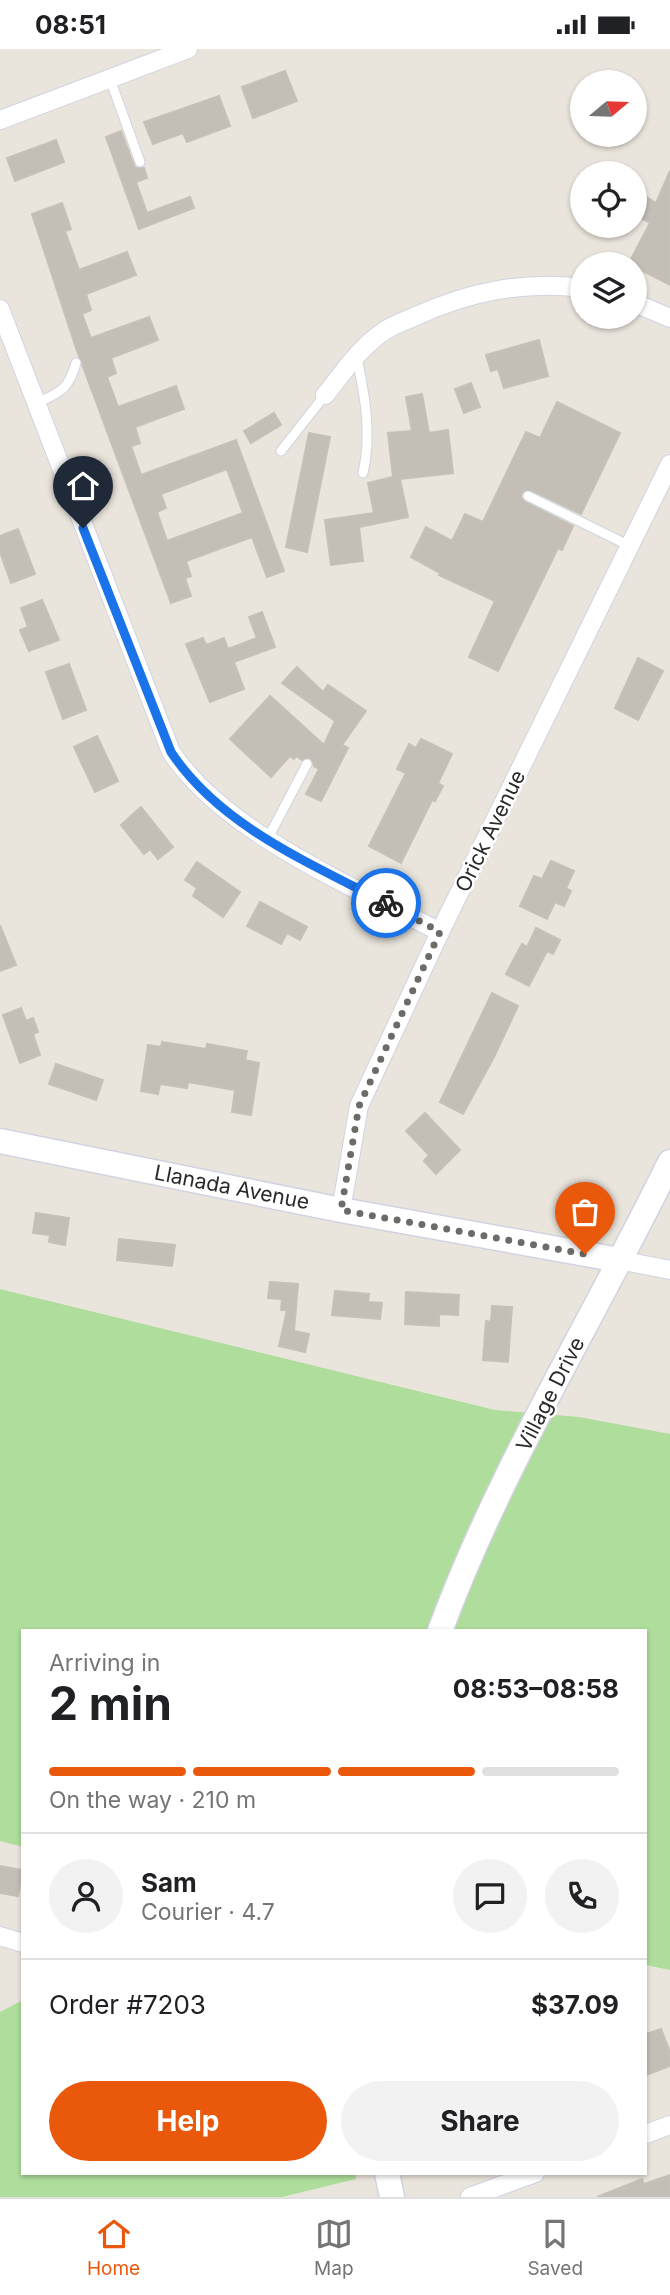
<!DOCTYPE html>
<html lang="en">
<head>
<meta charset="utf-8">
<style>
	body { margin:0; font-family:Inter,sans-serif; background:#f2f2f2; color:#202124; height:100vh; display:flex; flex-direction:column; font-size:26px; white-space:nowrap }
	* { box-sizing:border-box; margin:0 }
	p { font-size:23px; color:#757577 }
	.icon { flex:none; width:38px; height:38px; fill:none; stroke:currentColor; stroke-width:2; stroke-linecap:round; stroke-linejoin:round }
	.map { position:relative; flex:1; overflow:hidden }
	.details { position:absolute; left:21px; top:1580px; width:626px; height:546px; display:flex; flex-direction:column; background:#fff; border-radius:0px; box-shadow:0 2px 5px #0004 }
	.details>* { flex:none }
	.needle { width:46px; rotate:71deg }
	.controls { position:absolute; left:570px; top:21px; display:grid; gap:14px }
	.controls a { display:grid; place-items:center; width:77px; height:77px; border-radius:50%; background:#fff; box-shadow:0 2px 5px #0004; font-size:35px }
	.pin { position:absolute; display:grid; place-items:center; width:60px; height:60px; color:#fff; margin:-72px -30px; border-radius:50% 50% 50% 0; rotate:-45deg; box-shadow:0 0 7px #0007 }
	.pin .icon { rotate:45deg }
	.courier { position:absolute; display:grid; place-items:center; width:70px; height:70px; margin:-35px; border:5px solid #1a73e8; border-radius:50%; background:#fff; color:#222; box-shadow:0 2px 9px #0007 }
	.summary em { font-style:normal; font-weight:700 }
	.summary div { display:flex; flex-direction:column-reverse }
	.summary { display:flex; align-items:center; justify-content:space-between; height:119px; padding:0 28px }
	h1 { font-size:46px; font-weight:700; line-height:52px }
	.bar { display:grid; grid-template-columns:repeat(4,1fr); gap:10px 7px; align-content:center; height:84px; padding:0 28px }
	.bar i { height:9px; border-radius:5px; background:#e0e0e0 }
	.bar .selected { background:#ea580c }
	.bar p { grid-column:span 4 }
	.line { display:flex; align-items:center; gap:18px; padding:0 28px; border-top:2px solid #e0e0e0 }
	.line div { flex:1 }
	.round { display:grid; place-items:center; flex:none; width:74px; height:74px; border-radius:37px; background:#f2f2f2 }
	.primary-button { display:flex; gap:14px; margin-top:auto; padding:14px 28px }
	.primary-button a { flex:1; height:80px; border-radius:42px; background:#ea580c; color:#fff; font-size:28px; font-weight:700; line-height:80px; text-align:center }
	.primary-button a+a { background:#f2f2f2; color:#202124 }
	.status { display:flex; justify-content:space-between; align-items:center; height:49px; padding:0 35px; background:#fff; direction:ltr }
	.status svg { height:19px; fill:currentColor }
	.dock { display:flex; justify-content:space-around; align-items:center; height:98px; border-top:2px solid #e0e0e0; background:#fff; font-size:19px; color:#757577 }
	.dock a { display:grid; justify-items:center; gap:4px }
	.dock .selected { color:#ea580c }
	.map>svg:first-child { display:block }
	.green { fill:#aedd9c }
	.building { fill:#c3bfb7; stroke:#c5c1b6; stroke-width:2; fill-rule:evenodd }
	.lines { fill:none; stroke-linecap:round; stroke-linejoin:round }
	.lane-casing { stroke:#d1d3e1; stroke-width:11 }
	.street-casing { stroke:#d1d3e1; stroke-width:20 }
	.secondary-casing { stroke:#d1d3e1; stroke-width:27 }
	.lane { stroke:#fff; stroke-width:9 }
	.street { stroke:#fff; stroke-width:18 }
	.secondary { stroke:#fff; stroke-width:24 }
	.done { stroke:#6d6b68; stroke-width:7; stroke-dasharray:0 12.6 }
	.route { stroke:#1a73e8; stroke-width:9 }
	.labels { text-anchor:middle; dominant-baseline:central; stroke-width:5; stroke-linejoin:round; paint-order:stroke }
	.street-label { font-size:21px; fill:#292929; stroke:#fff }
</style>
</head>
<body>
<div class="status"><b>08:51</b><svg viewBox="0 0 49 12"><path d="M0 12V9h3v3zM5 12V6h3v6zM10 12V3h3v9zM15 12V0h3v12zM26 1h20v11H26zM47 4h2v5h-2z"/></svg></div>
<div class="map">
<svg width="670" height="2148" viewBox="0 0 670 2148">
	<rect width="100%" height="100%" fill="#eae5dc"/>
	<g class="green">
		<path d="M0,1240L495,1361L579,1368L670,1385V1921L646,1916V1582H23V1798L0,1792Z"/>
		<path d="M23,1951V2124H356V2130L282,2148H0V1963Z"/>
	</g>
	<g class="building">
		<path d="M285,22L297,52L253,69L242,38Z"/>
		<path d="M219,47L230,77L187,93L183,84L153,95L144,73Z"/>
		<path d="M121,82L135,119H144L147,129L136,133L147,164L190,148L194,159L139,180L106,88Z"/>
		<path d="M56,91L64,113L15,132L7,109Z"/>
		<path d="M670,122V236L635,218V215L629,214L650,174L636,166L646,148L656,154Z"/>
		<path d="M62,154L71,180L65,182L79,221L127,203L136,226L86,245L91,261L82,265L91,289L149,268L158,291L111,309L116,324L107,328L118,358L176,337L184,360L135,378L140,394L131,397L141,426L236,391L284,522L267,528L252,488L186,512L191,527L185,529L191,547L171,554L76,299L32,165ZM227,420L243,464L167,492L157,463L166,459L161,445Z"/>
		<path d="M539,291L548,327L504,339L498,320L491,322L486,306Z"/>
		<path d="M471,334L480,358L464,364L455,340Z"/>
		<path d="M422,345L429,384L448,381L453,424L400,430L408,468L359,478L363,512L331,516L325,471L374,464L368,434L393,428L388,384L412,382L406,348Z"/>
		<path d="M557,353L620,384L581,465L531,441L522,443L521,448L525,453L573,477L562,501L558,499L498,622L469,608L495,552L439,526L440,524L411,508L426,478L452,492L465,465L483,473L526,383L540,389Z"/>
		<path d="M274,364L281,376L251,394L244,382Z"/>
		<path d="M309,384L330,388L307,503L286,498Z"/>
		<path d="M18,480L35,525L11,534L0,503V487Z"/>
		<path d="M42,551L59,591L29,602L20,581L28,578L21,559Z"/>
		<path d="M262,563L275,598L234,613L244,640L210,653L186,595L203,589L206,596L224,589L228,600L257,589L249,568Z"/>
		<path d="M638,609L663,622L638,671L615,659Z"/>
		<path d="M69,615L86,661L63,670L46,623Z"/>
		<path d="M297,618L323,643L328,636L366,662L342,696L348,699L321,752L306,745L319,720L314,717L311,709L302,711L296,707L294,710L290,707L271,728L230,690L270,647L324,696L335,672L282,634Z"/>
		<path d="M97,687L118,732L95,743L74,698Z"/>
		<path d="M421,690L452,705L438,734L443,737L435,752L432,751L401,814L369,797L406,724L397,720L409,695L416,699Z"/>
		<path d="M141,758L173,798L158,810L150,800L144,805L121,776Z"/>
		<path d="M551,812L574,822L566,839L571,842L564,857L555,853L547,870L520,857L534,827L542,830Z"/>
		<path d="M197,813L240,843L223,868L193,847L197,839L185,831Z"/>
		<path d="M260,853L307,878L300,891L287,884L281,895L247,877Z"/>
		<path d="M0,876L16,916L0,922Z"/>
		<path d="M536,879L560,891L553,905L547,902L529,937L506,925L522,895L527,898Z"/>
		<path d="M492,944L518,957L494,1008L463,1065L440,1053Z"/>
		<path d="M21,959L26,972L33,969L38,983L33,985L40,1006L20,1014L3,966Z"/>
		<path d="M162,993L206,1000L207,995L247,1002L245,1011L259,1014L251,1066L232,1063L235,1041L188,1033L187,1039L160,1035L158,1045L141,1042L148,996L161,998Z"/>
		<path d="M56,1015L103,1031L96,1051L49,1035Z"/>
		<path d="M425,1064L460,1101L436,1125L424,1112L429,1106L406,1082Z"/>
		<path d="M36,1164L69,1169L65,1196L49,1193L50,1186L33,1184Z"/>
		<path d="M119,1190L175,1196L172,1217L117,1211Z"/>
		<path d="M270,1233L298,1235L294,1282L309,1285L305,1303L279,1297L287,1261H281L282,1250L268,1249Z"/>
		<path d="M335,1242L369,1245L368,1253L382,1254L380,1270L332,1266Z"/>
		<path d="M406,1243L459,1246L458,1266L439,1265V1277L405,1275Z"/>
		<path d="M492,1257L512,1258L508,1313L483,1311L486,1272L491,1273Z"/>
		<path d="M0,1817L22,1821L18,1847L0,1844Z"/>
		<path d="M661,1980L670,2003V2017L646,2026V1985Z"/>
		<path d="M670,2126V2148H597L642,2130L644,2135Z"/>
	</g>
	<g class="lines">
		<defs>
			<g id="lane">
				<path d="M110,30L140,113"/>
				<path d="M357,309C365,348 372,384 363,424"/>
				<path d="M35,355C60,343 68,342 76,314"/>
				<path d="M281,402L325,346"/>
				<path d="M528,447L630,497"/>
				<path d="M267,791L307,715"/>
			</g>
			<g id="street">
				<path d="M0,71L188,0"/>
				<path d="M635,254L670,269"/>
				<path d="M0,260L171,703C225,784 354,838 440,883"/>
				<path d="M325,346C343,324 359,299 383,283C392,276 405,272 416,267C471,242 524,232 583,239"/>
				<path d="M341,1161L359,1057L440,883L670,415"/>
				<path d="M619,1211L670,1221"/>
				<path d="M0,1887L23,1894"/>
				<path d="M646,2085L670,2076"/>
				<path d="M470,2148L535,2124"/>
			</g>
			<g id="secondary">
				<path d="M0,1092L341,1161L619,1211"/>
				<path d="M440,1582C500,1419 594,1269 670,1113"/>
				<path d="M387,2124L392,2148"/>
			</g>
		</defs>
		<use href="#lane" class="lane-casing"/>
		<use href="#street" class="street-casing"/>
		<use href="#secondary" class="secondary-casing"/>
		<use href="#lane" class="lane"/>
		<use href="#street" class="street"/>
		<use href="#secondary" class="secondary"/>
	</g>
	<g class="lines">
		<path class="done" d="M386,854L440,883L359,1057L341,1161L585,1205"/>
		<path class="route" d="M83,479L171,703C220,777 310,814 386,854"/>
	</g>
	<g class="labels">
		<g class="street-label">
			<text transform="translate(490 782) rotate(-64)">Orick Avenue</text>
			<text transform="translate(232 1138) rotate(11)">Llanada Avenue</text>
			<text transform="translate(550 1345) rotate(-63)">Village Drive</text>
		</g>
	</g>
</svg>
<div class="controls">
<a><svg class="needle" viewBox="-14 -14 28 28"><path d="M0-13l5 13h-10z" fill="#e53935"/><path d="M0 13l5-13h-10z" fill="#757577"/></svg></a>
<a><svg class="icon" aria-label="locate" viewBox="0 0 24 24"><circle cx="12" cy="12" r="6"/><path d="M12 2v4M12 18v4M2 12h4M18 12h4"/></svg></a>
<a><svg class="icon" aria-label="layers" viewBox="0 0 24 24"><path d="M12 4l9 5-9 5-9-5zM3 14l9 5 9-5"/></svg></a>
</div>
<div class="pin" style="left:585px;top:1205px;background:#ea580c"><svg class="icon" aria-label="bag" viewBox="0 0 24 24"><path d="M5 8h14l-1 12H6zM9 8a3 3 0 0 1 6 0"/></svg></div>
<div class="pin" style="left:83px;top:479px;background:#1f2937"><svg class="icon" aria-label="home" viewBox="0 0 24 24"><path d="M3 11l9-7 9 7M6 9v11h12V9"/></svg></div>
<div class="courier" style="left:386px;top:854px"><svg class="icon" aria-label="bike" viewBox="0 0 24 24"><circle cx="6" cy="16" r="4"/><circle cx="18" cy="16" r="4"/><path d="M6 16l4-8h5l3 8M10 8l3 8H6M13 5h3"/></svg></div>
<section class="details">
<div class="summary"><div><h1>2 min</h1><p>Arriving in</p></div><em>08:53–08:58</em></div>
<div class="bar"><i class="selected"></i><i class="selected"></i><i class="selected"></i><i></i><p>On the way · 210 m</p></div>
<div class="line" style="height:126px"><a class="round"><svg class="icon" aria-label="person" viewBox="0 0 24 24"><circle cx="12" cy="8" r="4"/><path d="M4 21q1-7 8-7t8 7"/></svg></a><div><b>Sam</b><p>Courier · 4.7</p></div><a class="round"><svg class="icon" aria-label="chat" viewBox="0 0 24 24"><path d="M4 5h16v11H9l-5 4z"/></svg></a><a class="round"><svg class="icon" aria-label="phone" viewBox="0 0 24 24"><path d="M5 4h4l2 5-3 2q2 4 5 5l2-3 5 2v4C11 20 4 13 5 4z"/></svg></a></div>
<div class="line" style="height:91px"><div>Order #7203</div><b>$37.09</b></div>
<div class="primary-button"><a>Help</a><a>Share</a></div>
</section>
</div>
<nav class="dock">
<a class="selected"><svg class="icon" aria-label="home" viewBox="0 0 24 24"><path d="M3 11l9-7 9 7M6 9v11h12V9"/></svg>Home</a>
<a><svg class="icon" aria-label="map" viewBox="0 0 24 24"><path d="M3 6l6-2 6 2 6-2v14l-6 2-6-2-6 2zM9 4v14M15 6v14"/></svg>Map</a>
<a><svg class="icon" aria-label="saved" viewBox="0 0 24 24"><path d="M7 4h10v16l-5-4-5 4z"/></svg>Saved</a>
</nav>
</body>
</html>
